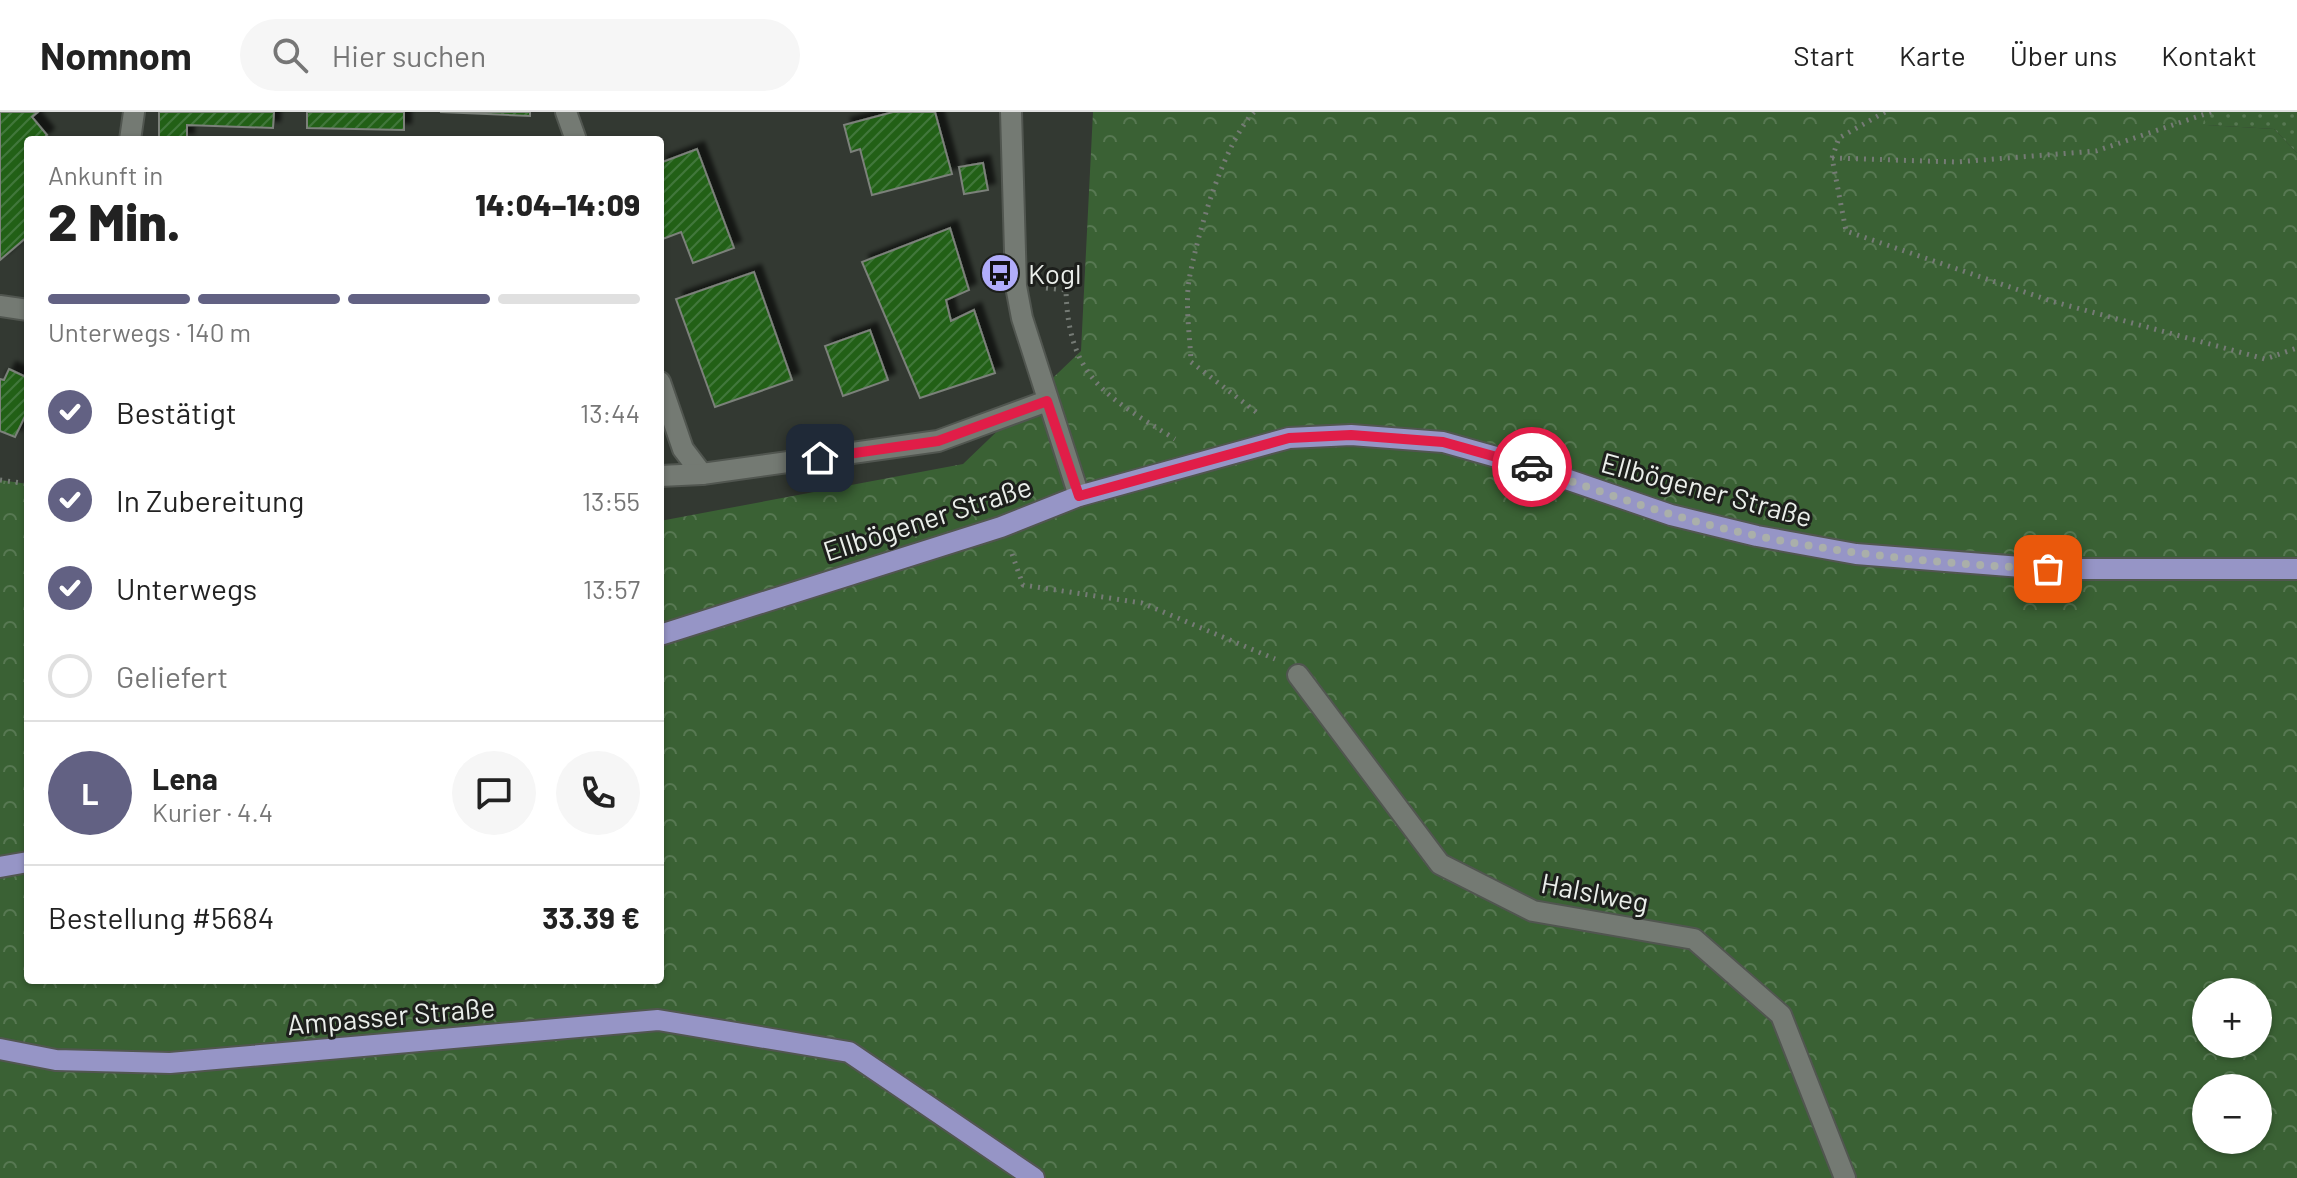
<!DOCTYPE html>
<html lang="de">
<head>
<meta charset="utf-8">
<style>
	body { margin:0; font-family:Barlow,sans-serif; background:#f6f6f6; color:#222; height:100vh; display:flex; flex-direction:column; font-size:30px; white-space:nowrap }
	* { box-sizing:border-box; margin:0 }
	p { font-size:26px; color:#767676 }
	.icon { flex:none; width:44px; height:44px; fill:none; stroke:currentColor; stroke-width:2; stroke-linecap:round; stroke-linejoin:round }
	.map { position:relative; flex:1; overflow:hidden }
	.panel { position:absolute; left:24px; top:24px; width:640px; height:848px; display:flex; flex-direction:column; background:#fff; border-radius:8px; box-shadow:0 2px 6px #0004 }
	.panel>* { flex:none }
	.controls { position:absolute; left:2192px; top:866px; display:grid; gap:16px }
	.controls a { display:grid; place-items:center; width:80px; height:80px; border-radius:50%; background:#fff; box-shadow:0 2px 6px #0004; font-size:40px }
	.pin { position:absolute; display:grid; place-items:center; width:68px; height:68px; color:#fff; margin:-34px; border-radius:16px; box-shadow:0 4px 12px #0006 }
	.courier { position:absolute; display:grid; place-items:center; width:80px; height:80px; margin:-40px; border:6px solid #e11d48; border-radius:50%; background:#fff; color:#222; box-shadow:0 2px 10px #0007 }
	.overview em { font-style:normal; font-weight:800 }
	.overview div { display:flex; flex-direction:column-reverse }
	.overview { display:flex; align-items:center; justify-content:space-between; height:136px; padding:0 24px }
	h1 { font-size:52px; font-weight:800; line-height:60px }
	.bar { display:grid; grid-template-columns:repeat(4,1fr); gap:12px 8px; align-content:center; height:96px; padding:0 24px }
	.bar i { height:10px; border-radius:6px; background:#e0e0e0 }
	.bar .selected { background:#626183 }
	.bar p { grid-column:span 4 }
	.line { display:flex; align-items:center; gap:20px; padding:0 24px; border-top:2px solid #e0e0e0 }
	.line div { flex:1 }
	.round { display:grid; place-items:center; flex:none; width:84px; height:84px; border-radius:42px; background:#f6f6f6 }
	ol { padding:0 24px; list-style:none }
	li { display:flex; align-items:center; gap:24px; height:88px }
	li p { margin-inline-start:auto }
	li .icon { padding:8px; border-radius:50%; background:#626183; color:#fff; stroke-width:4 }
	li:last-child { color:#767676 }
	li i { width:44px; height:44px; border:4px solid #e0e0e0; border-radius:50% }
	header { display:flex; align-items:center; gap:48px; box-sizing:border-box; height:112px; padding:0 40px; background:#fff; border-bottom:2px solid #e0e0e0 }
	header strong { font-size:38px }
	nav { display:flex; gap:44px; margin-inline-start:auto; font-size:28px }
	.search { width:560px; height:72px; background:#f6f6f6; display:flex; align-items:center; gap:20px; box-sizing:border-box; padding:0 28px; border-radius:44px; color:#767676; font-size:30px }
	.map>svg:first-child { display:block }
	.grass { fill:url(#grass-dots) }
	.forest { fill:url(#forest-crowns); fill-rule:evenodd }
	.building { fill:url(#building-hatch); stroke:#7b817a; stroke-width:2; filter:url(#shadow) }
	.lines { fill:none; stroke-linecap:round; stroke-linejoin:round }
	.minor-casing { stroke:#515650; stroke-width:24 }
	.major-casing { stroke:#515650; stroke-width:24 }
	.path { stroke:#757b75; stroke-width:5; stroke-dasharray:2 6; stroke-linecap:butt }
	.minor { stroke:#747a73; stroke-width:20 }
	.major { stroke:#9695c6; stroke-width:20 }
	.done { stroke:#aaafaa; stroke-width:8; stroke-dasharray:0 14.4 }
	.route { stroke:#e11d48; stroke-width:10 }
	.labels { text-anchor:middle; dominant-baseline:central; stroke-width:6; stroke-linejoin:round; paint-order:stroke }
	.poi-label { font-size:28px; fill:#eaeeea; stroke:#1d1f1c; text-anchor:start }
	.street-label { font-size:28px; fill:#eaeeea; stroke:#1d1f1c }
</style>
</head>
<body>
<header>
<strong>Nomnom</strong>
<div class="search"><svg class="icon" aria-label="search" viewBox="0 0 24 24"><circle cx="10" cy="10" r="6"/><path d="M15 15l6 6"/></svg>Hier suchen</div>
<nav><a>Start</a><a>Karte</a><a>Über uns</a><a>Kontakt</a></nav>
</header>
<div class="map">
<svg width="2297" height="1066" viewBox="0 0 2297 1066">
	<defs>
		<pattern id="grass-dots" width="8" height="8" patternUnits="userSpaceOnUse" patternTransform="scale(2)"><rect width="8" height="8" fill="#3a6134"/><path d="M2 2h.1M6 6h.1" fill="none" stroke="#577852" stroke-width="1.8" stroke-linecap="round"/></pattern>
		<pattern id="forest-crowns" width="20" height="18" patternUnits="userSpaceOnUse" patternTransform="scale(2)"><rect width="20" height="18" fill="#3a6134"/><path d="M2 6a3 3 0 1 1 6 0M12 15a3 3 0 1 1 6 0" fill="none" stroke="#577852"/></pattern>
		<pattern id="building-hatch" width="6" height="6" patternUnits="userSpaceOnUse" patternTransform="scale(2)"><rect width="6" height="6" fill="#226019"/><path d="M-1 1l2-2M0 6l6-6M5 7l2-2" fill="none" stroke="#42773b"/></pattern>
		<filter id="shadow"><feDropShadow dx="7" dy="-7" stdDeviation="2" flood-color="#0009"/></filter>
	</defs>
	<rect width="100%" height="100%" fill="#333932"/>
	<path class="grass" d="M2200,0H2297V41L2274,17L2206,13Z"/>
	<path class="forest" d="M1093,0H2200L2207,13L2274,17L2297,41V1066H0V368L28,372V868H660V409L963,352L1081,239ZM2206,880H2258V932H2206ZM2206,976H2258V1028H2206Z"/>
	<g class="building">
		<path d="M0,0H38L32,5L47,23L42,28H28V124L0,148Z"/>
		<path d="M159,0H274L273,16L187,13V28H159Z"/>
		<path d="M307,0H404V18L307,16Z"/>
		<path d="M440,0H530V4Z"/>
		<path d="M893,0H935L952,62L872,83L860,37L851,40L844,13Z"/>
		<path d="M697,37L734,136L693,151L681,120L660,128V51Z"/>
		<path d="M983,51L988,78L964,82L959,55Z"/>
		<path d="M950,116L969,178L946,188L951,209L974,198L995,261L920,286L862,150Z"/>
		<path d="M754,160L792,268L715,295L676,187Z"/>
		<path d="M870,218L888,268L843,284L825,234Z"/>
		<path d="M9,257L28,266V298L15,325L0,319V267L4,268Z"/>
	</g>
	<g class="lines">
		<defs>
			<g id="minor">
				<path d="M566,0L576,28"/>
				<path d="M1011,0L1016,174L1022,206L1079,384"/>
				<path d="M130,28L134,0"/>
				<path d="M0,194L28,198"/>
				<path d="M660,270L683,337L702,362"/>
				<path d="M660,364L702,362L938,329L1047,289"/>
				<path d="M1298,563L1440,752L1533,799L1694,827L1781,903L1845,1066"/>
			</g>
			<g id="major">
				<path d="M660,523L1001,415L1079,384L1289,326L1351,323L1443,330L1528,354L1671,403L1757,424L1856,442L2048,457H2297"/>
				<path d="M0,755L28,750"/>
				<path d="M0,937L56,948L170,951L658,908L849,940L1034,1066"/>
			</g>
		</defs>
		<use href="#minor" class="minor-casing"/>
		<use href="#major" class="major-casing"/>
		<g class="path">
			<path d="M1254,0C1223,32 1197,124 1189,168C1185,194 1190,224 1191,250L1260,303"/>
			<path d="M1885,0L1839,26L1832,46L1846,119L2051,189L2265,247L2297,236"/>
			<path d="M1832,46L1956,50L2096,39L2211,0"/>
			<path d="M1046,176L1066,178C1068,266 1107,285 1175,327"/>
			<path d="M0,368L28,372"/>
			<path d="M1012,442L1023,473L1142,491L1275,547"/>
		</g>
		<use href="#minor" class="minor"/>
		<use href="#major" class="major"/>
	</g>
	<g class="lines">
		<path class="done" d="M1532,355C1606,382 1681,409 1758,424C1854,444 1950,452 2048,457"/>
		<path class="route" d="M820,346L938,329L1047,289L1079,384L1289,326L1351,323L1443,330L1532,355"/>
	</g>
	<defs>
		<symbol id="bus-disc" viewBox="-11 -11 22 22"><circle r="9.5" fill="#b1adfa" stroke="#1d1f1c"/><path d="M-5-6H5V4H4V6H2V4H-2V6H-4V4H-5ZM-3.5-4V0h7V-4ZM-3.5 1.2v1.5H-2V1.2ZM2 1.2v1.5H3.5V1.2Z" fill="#111"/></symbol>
	</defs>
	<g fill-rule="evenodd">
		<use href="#bus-disc" x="978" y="139" width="44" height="44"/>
	</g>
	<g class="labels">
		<g class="poi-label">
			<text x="1028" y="161">Kogl</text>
		</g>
		<g class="street-label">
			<text transform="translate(1707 377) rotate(15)">Ellbögener Straße</text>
			<text transform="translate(927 406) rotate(-18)">Ellbögener Straße</text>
			<text transform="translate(1595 780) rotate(11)">Halslweg</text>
			<text transform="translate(391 903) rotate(-5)">Ampasser Straße</text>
		</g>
	</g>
</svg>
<div class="controls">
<a>+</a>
<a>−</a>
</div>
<div class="pin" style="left:2048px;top:457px;background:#ea580c"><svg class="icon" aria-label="bag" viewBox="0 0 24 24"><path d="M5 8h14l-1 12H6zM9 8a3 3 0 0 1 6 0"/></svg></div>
<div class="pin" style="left:820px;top:346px;background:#1f2937"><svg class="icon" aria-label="home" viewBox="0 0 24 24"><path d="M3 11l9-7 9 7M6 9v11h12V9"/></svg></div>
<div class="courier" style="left:1532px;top:355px"><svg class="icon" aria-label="car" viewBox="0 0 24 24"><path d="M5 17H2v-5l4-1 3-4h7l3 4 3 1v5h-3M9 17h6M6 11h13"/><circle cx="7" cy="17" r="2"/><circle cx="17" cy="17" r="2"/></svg></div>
<section class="panel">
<div class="overview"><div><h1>2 Min.</h1><p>Ankunft in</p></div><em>14:04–14:09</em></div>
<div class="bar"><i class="selected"></i><i class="selected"></i><i class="selected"></i><i></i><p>Unterwegs · 140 m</p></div>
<ol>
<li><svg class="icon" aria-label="check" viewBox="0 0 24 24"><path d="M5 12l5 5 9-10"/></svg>Bestätigt<p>13:44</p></li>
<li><svg class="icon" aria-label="check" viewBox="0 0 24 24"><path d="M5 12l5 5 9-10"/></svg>In Zubereitung<p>13:55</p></li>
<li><svg class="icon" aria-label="check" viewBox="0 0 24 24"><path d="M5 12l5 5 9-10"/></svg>Unterwegs<p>13:57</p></li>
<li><i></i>Geliefert</li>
</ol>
<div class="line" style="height:144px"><b class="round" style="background:#626183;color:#fff">L</b><div><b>Lena</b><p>Kurier · 4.4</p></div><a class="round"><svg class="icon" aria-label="chat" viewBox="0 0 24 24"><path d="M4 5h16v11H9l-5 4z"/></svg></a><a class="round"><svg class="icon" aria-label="phone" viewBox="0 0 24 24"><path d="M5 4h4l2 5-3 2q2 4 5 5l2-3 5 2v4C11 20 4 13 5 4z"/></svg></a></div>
<div class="line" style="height:104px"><div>Bestellung #5684</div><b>33.39 €</b></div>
</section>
</div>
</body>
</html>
